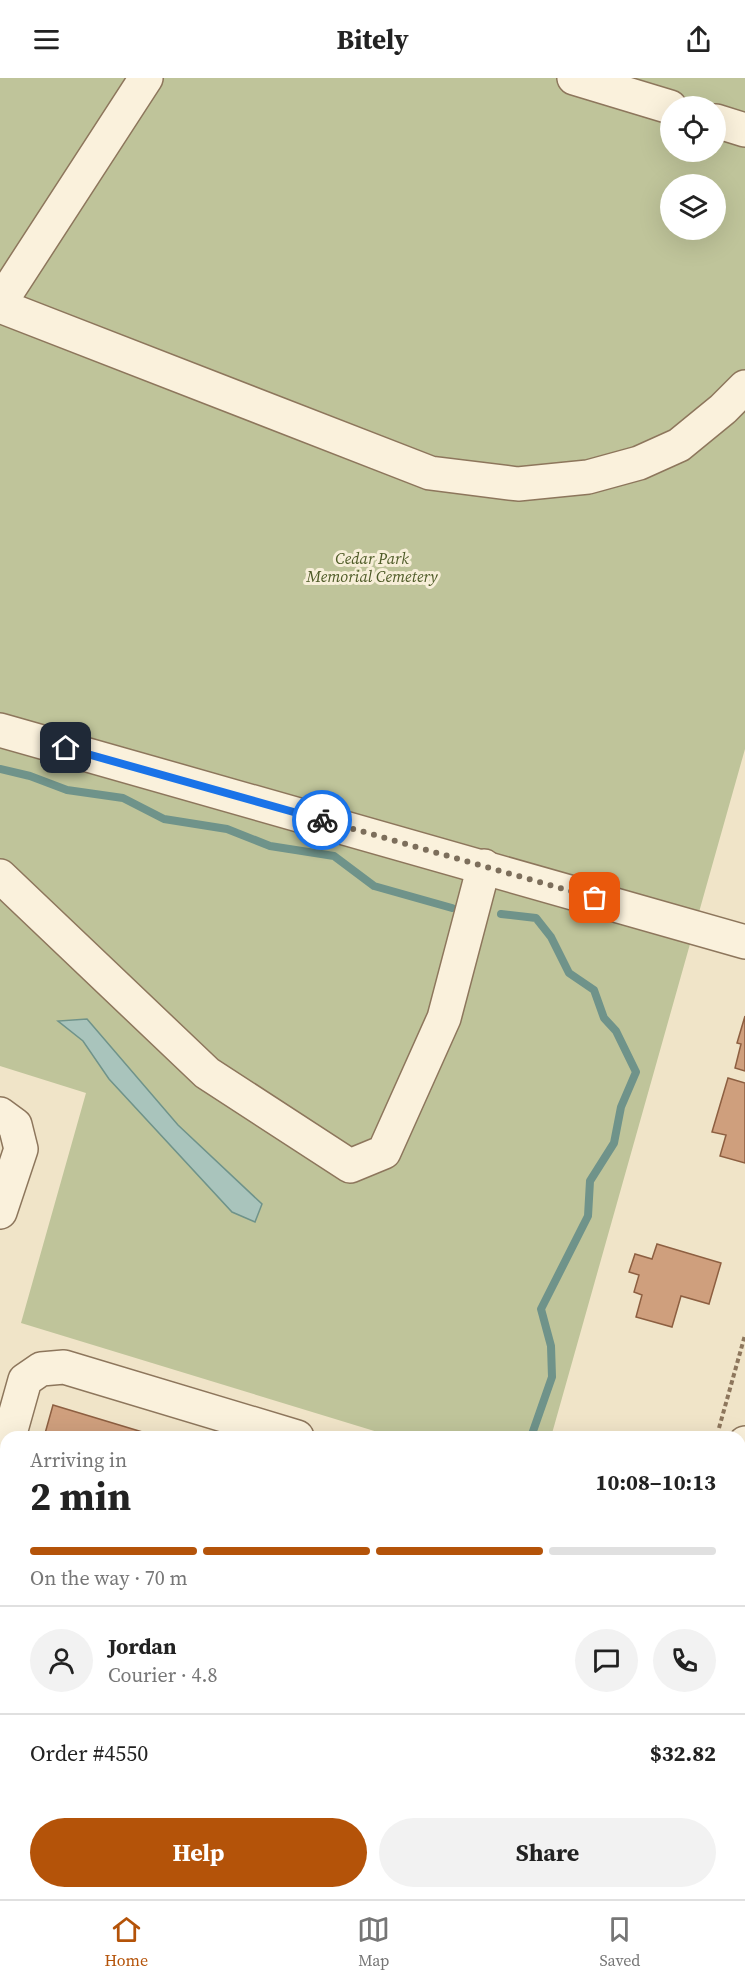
<!DOCTYPE html>
<html lang="en">
<head>
<meta charset="utf-8">
<style>
	body { margin:0; font-family:"Source Serif 4",serif; background:#f2f2f2; color:#222; height:100vh; display:flex; flex-direction:column; font-size:22px; white-space:nowrap }
	* { box-sizing:border-box; margin:0 }
	p { font-size:20px; color:#767676 }
	.icon { flex:none; width:33px; height:33px; fill:none; stroke:currentColor; stroke-width:2; stroke-linecap:round; stroke-linejoin:round }
	.map { position:relative; flex:1; overflow:hidden }
	.drawer { position:absolute; left:0px; top:1353px; width:746px; height:468px; display:flex; flex-direction:column; background:#fff; border-radius:18px 18px 0 0; box-shadow:0 6px 24px #0002 }
	.drawer>* { flex:none }
	.buttons { position:absolute; left:660px; top:18px; display:grid; gap:12px }
	.buttons a { display:grid; place-items:center; width:66px; height:66px; border-radius:50%; background:#fff; box-shadow:0 6px 24px #0002; font-size:30px }
	.pin { position:absolute; display:grid; place-items:center; width:51px; height:51px; color:#fff; margin:-26px; border-radius:12px; box-shadow:0 3px 9px #0006 }
	.courier { position:absolute; display:grid; place-items:center; width:60px; height:60px; margin:-30px; border:4px solid #1a73e8; border-radius:50%; background:#fff; color:#222; box-shadow:0 2px 8px #0007 }
	.overview em { font-style:normal; font-weight:700 }
	.overview div { display:flex; flex-direction:column-reverse }
	.overview { display:flex; align-items:center; justify-content:space-between; height:102px; padding:0 30px }
	h1 { font-size:39px; font-weight:700; line-height:45px }
	.bar { display:grid; grid-template-columns:repeat(4,1fr); gap:9px 6px; align-content:center; height:72px; padding:0 30px }
	.bar i { height:8px; border-radius:4px; background:#e0e0e0 }
	.bar .active { background:#b45309 }
	.bar p { grid-column:span 4 }
	.line { display:flex; align-items:center; gap:15px; padding:0 30px; border-top:2px solid #e0e0e0 }
	.line div { flex:1 }
	.round { display:grid; place-items:center; flex:none; width:63px; height:63px; border-radius:32px; background:#f2f2f2 }
	.cta { display:flex; gap:12px; margin-top:auto; padding:12px 30px }
	.cta a { flex:1; height:69px; border-radius:36px; background:#b45309; color:#fff; font-size:24px; font-weight:700; line-height:69px; text-align:center }
	.cta a+a { background:#f2f2f2; color:#222 }
	header { display:flex; justify-content:space-between; align-items:center; height:78px; padding:0 30px; background:#fff; font-size:27px; font-weight:700 }
	.dock { display:flex; justify-content:space-around; align-items:center; height:84px; border-top:2px solid #e0e0e0; background:#fff; font-size:16px; color:#767676 }
	.dock a { display:grid; justify-items:center; gap:3px }
	.dock .active { color:#b45309 }
	.map>svg:first-child { display:block }
	.cemetery { fill:#bfc49a; fill-rule:evenodd }
	.water { fill:#a9c4bc; stroke:#6f938a; stroke-width:1.5 }
	.lines { fill:none; stroke-linecap:round; stroke-linejoin:round }
	.stream { stroke:#6f938a; stroke-width:8 }
	.building { fill:#cf9f7d; stroke:#8d5f41; stroke-width:1.5 }
	.minor-casing { stroke:#8d765c; stroke-width:36 }
	.path { stroke:#8d765c; stroke-width:4; stroke-dasharray:4.5 3; stroke-linecap:butt }
	.minor { stroke:#faf1dc; stroke-width:33 }
	.done { stroke:#7c6e5b; stroke-width:6; stroke-dasharray:0 10.8 }
	.route { stroke:#1a73e8; stroke-width:8 }
	.labels { text-anchor:middle; dominant-baseline:central; stroke-width:6; stroke-linejoin:round; paint-order:stroke }
	.park-label { font-size:16px; font-style:italic; fill:#4d5a26; stroke:#f7eed8 }
</style>
</head>
<body>
<header><svg class="icon" aria-label="menu" viewBox="0 0 24 24"><path d="M4 6h16M4 12h16M4 18h16"/></svg>Bitely<svg class="icon" aria-label="share" viewBox="0 0 24 24"><path d="M12 15V3M7 8l5-5 5 5M5 13v7h14v-7"/></svg></header>
<div class="map">
<svg width="745" height="1821" viewBox="0 0 745 1821">
	<rect width="100%" height="100%" fill="#f0e4c8"/>
	<path class="cemetery" d="M0,0H745V671L551,1359H394L21,1245L86,1015L0,988ZM670,28H716V74H670ZM670,106H716V152H670Z"/>
	<path class="water" d="M87,941L178,1047L262,1126L255,1144L232,1134L109,1001L83,963L58,943Z"/>
	<g class="lines">
		<g class="stream">
			<path d="M0,691L30,698L67,712L123,720L164,741L227,751L270,768L334,778L374,808L452,830"/>
			<path d="M501,836L536,840L551,859L569,895L594,912L604,940L616,953L636,994L621,1029L614,1065L590,1103L588,1138L541,1231L551,1268L552,1299L531,1359"/>
		</g>
	</g>
	<g class="building">
		<path d="M745,938V993L735,990L741,966L737,965Z"/>
		<path d="M728,1000L745,1005V1085L720,1078L726,1057L712,1054Z"/>
		<path d="M657,1166L721,1185L709,1226L681,1218L672,1249L636,1239L642,1217L634,1214L639,1197L629,1194L635,1176L652,1181Z"/>
		<path d="M53,1327L159,1359H44Z"/>
		<path d="M740,1721L745,1722V1776L740,1775Z"/>
		<path d="M0,1730L6,1731V1815H136L134,1821H0Z"/>
	</g>
	<g class="lines">
		<defs>
			<g id="minor">
				<path d="M574,0L670,29"/>
				<path d="M716,43L745,52"/>
				<path d="M0,225L146,0"/>
				<path d="M0,228L430,395L518,406L588,399L639,385L679,367L723,331L745,309"/>
				<path d="M0,652L745,864"/>
				<path d="M0,798L207,995L350,1088L384,1074L444,940L484,788"/>
				<path d="M0,1036L15,1047L21,1071L0,1134"/>
				<path d="M9,1359L25,1302L41,1291L64,1289L297,1359"/>
				<path d="M740,1384L745,1365"/>
				<path d="M0,1392L6,1371"/>
				<path d="M0,1670L6,1672"/>
				<path d="M388,1815L395,1821"/>
				<path d="M615,1821L616,1815"/>
			</g>
		</defs>
		<use href="#minor" class="minor-casing"/>
		<g class="path">
			<path d="M719,1350L745,1257"/>
			<path d="M572,1821L574,1815"/>
		</g>
		<use href="#minor" class="minor"/>
	</g>
	<g class="lines">
		<path class="done" d="M322,742L595,820"/>
		<path class="route" d="M66,670L322,742"/>
	</g>
	<g class="labels">
		<g class="park-label">
			<text x="372" y="480">Cedar Park<tspan x="372" dy="18">Memorial Cemetery</tspan></text>
		</g>
	</g>
</svg>
<div class="buttons">
<a><svg class="icon" aria-label="locate" viewBox="0 0 24 24"><circle cx="12" cy="12" r="6"/><path d="M12 2v4M12 18v4M2 12h4M18 12h4"/></svg></a>
<a><svg class="icon" aria-label="layers" viewBox="0 0 24 24"><path d="M12 4l9 5-9 5-9-5zM3 14l9 5 9-5"/></svg></a>
</div>
<div class="pin" style="left:595px;top:820px;background:#ea580c"><svg class="icon" aria-label="bag" viewBox="0 0 24 24"><path d="M5 8h14l-1 12H6zM9 8a3 3 0 0 1 6 0"/></svg></div>
<div class="pin" style="left:66px;top:670px;background:#1f2937"><svg class="icon" aria-label="home" viewBox="0 0 24 24"><path d="M3 11l9-7 9 7M6 9v11h12V9"/></svg></div>
<div class="courier" style="left:322px;top:742px"><svg class="icon" aria-label="bike" viewBox="0 0 24 24"><circle cx="6" cy="16" r="4"/><circle cx="18" cy="16" r="4"/><path d="M6 16l4-8h5l3 8M10 8l3 8H6M13 5h3"/></svg></div>
<section class="drawer">
<div class="overview"><div><h1>2 min</h1><p>Arriving in</p></div><em>10:08–10:13</em></div>
<div class="bar"><i class="active"></i><i class="active"></i><i class="active"></i><i></i><p>On the way · 70 m</p></div>
<div class="line" style="height:108px"><a class="round"><svg class="icon" aria-label="person" viewBox="0 0 24 24"><circle cx="12" cy="8" r="4"/><path d="M4 21q1-7 8-7t8 7"/></svg></a><div><b>Jordan</b><p>Courier · 4.8</p></div><a class="round"><svg class="icon" aria-label="chat" viewBox="0 0 24 24"><path d="M4 5h16v11H9l-5 4z"/></svg></a><a class="round"><svg class="icon" aria-label="phone" viewBox="0 0 24 24"><path d="M5 4h4l2 5-3 2q2 4 5 5l2-3 5 2v4C11 20 4 13 5 4z"/></svg></a></div>
<div class="line" style="height:78px"><div>Order #4550</div><b>$32.82</b></div>
<div class="cta"><a>Help</a><a>Share</a></div>
</section>
</div>
<nav class="dock">
<a class="active"><svg class="icon" aria-label="home" viewBox="0 0 24 24"><path d="M3 11l9-7 9 7M6 9v11h12V9"/></svg>Home</a>
<a><svg class="icon" aria-label="map" viewBox="0 0 24 24"><path d="M3 6l6-2 6 2 6-2v14l-6 2-6-2-6 2zM9 4v14M15 6v14"/></svg>Map</a>
<a><svg class="icon" aria-label="saved" viewBox="0 0 24 24"><path d="M7 4h10v16l-5-4-5 4z"/></svg>Saved</a>
</nav>
</body>
</html>
